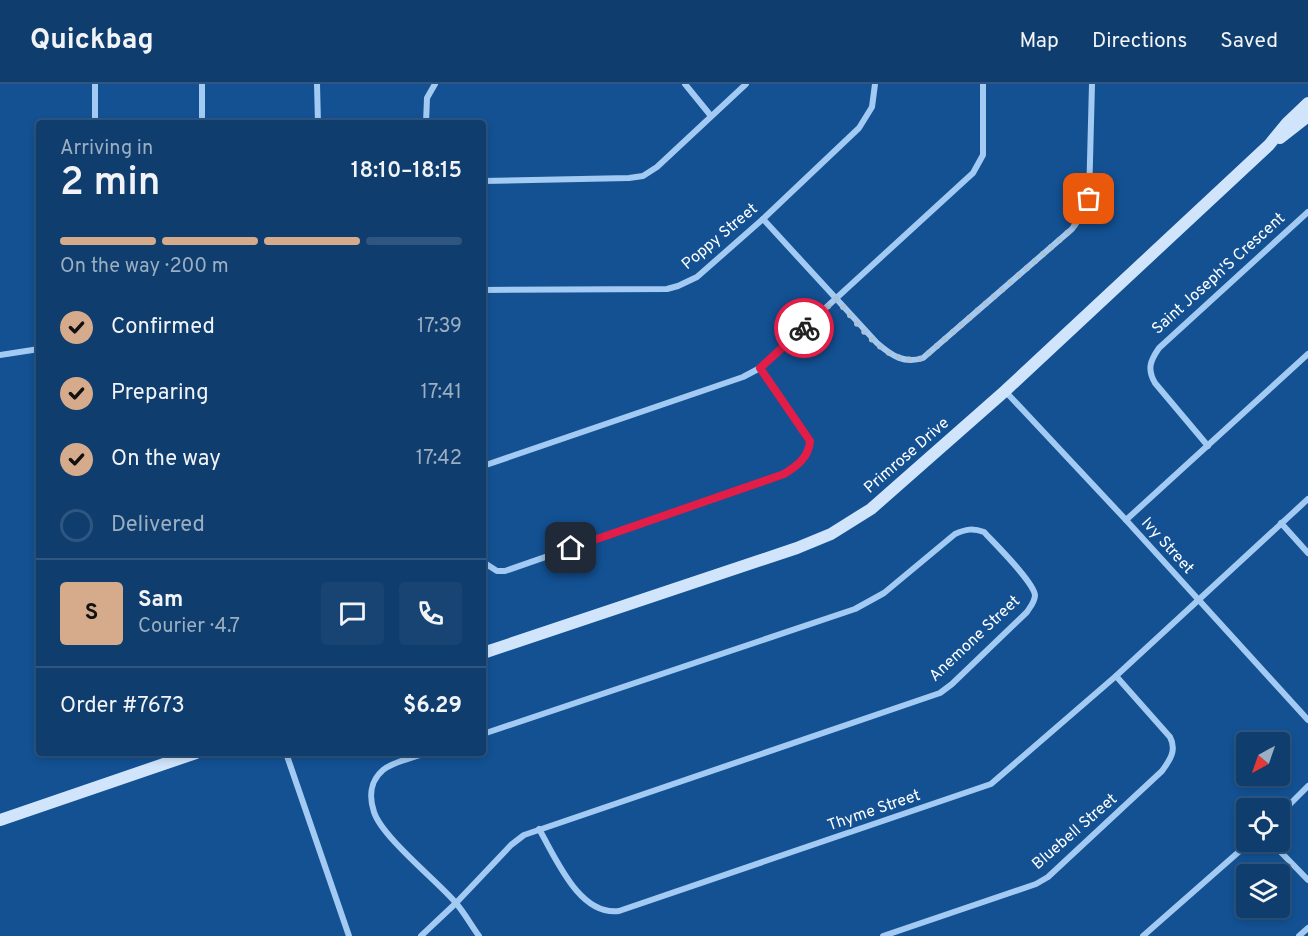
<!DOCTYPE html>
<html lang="en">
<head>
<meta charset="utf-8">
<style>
	body { margin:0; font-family:Overpass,sans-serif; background:#174473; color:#f1f3f6; height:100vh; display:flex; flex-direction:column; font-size:22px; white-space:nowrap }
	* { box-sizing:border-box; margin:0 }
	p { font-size:20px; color:#9baec2 }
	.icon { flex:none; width:33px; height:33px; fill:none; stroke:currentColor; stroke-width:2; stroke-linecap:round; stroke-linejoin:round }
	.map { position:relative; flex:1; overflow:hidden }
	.panel { position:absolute; left:36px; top:36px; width:450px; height:636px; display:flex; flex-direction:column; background:#0e3d6e; border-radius:6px; box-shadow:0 3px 9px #0003,0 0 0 2px #2e5681 }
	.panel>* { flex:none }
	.needle { width:39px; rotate:220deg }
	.controls { position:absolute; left:1236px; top:648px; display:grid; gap:12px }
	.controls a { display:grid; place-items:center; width:54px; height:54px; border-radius:6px; background:#0e3d6e; box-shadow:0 3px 9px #0003,0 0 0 2px #2e5681; font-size:30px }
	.pin { position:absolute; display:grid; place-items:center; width:51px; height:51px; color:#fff; margin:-26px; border-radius:12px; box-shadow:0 3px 9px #0006 }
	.courier { position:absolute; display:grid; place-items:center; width:60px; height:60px; margin:-30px; border:4px solid #e11d48; border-radius:50%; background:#fff; color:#222; box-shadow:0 2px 8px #0007 }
	.overview em { font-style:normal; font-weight:600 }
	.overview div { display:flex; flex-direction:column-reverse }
	.overview { display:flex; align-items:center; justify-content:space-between; height:102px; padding:0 24px }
	h1 { font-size:39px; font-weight:600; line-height:45px }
	.bar { display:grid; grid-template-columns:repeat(4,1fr); gap:9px 6px; align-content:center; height:72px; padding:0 24px }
	.bar i { height:8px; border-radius:4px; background:#2e5681 }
	.bar .active { background:#d6ab8b }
	.bar p { grid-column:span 4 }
	.line { display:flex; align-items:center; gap:15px; padding:0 24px; border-top:2px solid #2e5681 }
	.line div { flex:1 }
	.round { display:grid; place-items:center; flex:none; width:63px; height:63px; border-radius:6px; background:#174473 }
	ol { padding:0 24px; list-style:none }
	li { display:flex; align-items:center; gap:18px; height:66px }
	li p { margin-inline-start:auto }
	li .icon { padding:6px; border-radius:50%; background:#d6ab8b; color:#111; stroke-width:4 }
	li:last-child { color:#9baec2 }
	li i { width:33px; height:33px; border:3px solid #2e5681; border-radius:50% }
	header { display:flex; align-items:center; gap:36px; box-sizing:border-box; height:84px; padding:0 30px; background:#0e3d6e; border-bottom:2px solid #2e5681 }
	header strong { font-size:28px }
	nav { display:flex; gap:33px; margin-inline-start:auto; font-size:21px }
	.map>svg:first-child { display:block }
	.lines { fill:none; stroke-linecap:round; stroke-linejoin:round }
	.street { stroke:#a2caf2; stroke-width:6 }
	.secondary { stroke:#d0e5fc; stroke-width:12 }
	.done { stroke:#acc2d9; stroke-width:6; stroke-dasharray:0 10.8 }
	.route { stroke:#e11d48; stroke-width:8 }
	.labels { text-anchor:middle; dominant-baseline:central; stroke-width:4.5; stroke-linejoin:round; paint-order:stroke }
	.street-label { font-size:16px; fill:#fff; stroke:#135193 }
</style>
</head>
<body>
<header>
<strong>Quickbag</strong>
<nav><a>Map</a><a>Directions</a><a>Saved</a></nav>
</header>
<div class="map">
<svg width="1308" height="852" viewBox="0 0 1308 852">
	<rect width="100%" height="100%" fill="#135193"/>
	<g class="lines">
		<g class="street">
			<path d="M202,0V39"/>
			<path d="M317,0L318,39"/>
			<path d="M685,0L711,32"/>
			<path d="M95,39V0"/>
			<path d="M426,39L427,14L435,0"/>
			<path d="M483,97L629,94L643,92L657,83L746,0"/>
			<path d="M763,135L877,259C892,272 904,280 923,274L1072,145L1086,125L1089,115L1092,0"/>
			<path d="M483,206L667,205L678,202L697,193L763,135L859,44L872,23L875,0"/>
			<path d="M0,271L39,265"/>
			<path d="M1005,307L1126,436L1308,636"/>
			<path d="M1208,362L1155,299C1147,285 1150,277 1159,264L1308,128"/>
			<path d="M483,382L743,293L760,284L973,89L983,71V0"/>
			<path d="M1126,436L1308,270"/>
			<path d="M1281,439L1308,469"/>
			<path d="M483,478L497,487H505L784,390C797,382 809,373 810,357L760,284"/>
			<path d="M286,669L349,852"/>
			<path d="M426,669C413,674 394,677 383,686C370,697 369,713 374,728C382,753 436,796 455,818C464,828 471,841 479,852"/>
			<path d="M1280,730L1308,702"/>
			<path d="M539,745C556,774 579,832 619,827L991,700L1116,592L1308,415"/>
			<path d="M1271,758L1308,796"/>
			<path d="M421,852L456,819L511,761L524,751L940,609L952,600L1027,528C1030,523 1035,518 1035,511C1033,497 995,460 984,448C973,444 966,445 955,450L884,509L855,525L483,650"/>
			<path d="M883,852L1036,800L1048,793L1162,687C1170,676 1177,666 1170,653L1116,592"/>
			<path d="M1143,852L1250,758"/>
			<path d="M1299,852L1308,844"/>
		</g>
		<g class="secondary">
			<path d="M1280,54L1308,32"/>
			<path d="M483,569L797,464L831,450L871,425L1005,307L1269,61L1287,39L1308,19"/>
			<path d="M0,736L196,669"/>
		</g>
	</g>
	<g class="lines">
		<path class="done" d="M804,244L836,215C858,239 887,285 923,274L1072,145L1086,125L1089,115"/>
		<path class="route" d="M571,464L784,390C797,382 809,373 810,357L760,284L804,244"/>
	</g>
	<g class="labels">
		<g class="street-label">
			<text transform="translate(720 153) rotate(-40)">Poppy Street</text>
			<text transform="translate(1219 190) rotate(-42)">Saint Joseph'S Crescent</text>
			<text transform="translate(907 372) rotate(-41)">Primrose Drive</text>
			<text transform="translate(1167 462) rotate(48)">Ivy Street</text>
			<text transform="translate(975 555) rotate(-43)">Anemone Street</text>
			<text transform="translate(874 727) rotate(-19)">Thyme Street</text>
			<text transform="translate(1075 748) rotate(-41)">Bluebell Street</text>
		</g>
	</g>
</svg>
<div class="controls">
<a><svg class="needle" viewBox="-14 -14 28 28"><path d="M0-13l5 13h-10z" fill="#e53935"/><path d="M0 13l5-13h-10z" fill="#9baec2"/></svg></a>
<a><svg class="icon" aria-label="locate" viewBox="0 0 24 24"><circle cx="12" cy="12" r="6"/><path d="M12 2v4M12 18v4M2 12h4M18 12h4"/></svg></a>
<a><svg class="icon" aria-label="layers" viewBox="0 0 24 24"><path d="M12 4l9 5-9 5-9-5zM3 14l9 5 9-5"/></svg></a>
</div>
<div class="pin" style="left:1089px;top:115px;background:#ea580c"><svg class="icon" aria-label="bag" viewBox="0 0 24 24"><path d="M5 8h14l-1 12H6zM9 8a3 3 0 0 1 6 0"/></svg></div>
<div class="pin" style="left:571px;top:464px;background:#1f2937"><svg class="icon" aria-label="home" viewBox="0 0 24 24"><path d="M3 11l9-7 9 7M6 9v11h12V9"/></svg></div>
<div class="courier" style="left:804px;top:244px"><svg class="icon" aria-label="bike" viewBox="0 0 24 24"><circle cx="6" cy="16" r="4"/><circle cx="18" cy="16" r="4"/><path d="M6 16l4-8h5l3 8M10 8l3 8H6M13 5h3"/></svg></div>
<section class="panel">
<div class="overview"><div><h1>2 min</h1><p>Arriving in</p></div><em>18:10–18:15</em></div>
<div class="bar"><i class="active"></i><i class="active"></i><i class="active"></i><i></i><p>On the way · 200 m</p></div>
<ol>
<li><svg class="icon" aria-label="check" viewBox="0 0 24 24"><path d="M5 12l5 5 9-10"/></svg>Confirmed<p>17:39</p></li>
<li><svg class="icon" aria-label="check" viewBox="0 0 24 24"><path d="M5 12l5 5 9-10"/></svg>Preparing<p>17:41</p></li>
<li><svg class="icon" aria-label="check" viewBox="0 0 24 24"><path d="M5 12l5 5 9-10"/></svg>On the way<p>17:42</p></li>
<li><i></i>Delivered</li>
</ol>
<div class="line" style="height:108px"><b class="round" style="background:#d6ab8b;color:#111">S</b><div><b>Sam</b><p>Courier · 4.7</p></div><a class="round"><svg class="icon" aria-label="chat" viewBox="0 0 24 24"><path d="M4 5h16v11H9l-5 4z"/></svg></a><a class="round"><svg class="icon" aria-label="phone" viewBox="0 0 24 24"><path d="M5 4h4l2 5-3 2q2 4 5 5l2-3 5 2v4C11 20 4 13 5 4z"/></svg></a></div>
<div class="line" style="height:78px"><div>Order #7673</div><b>$6.29</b></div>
</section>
</div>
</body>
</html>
